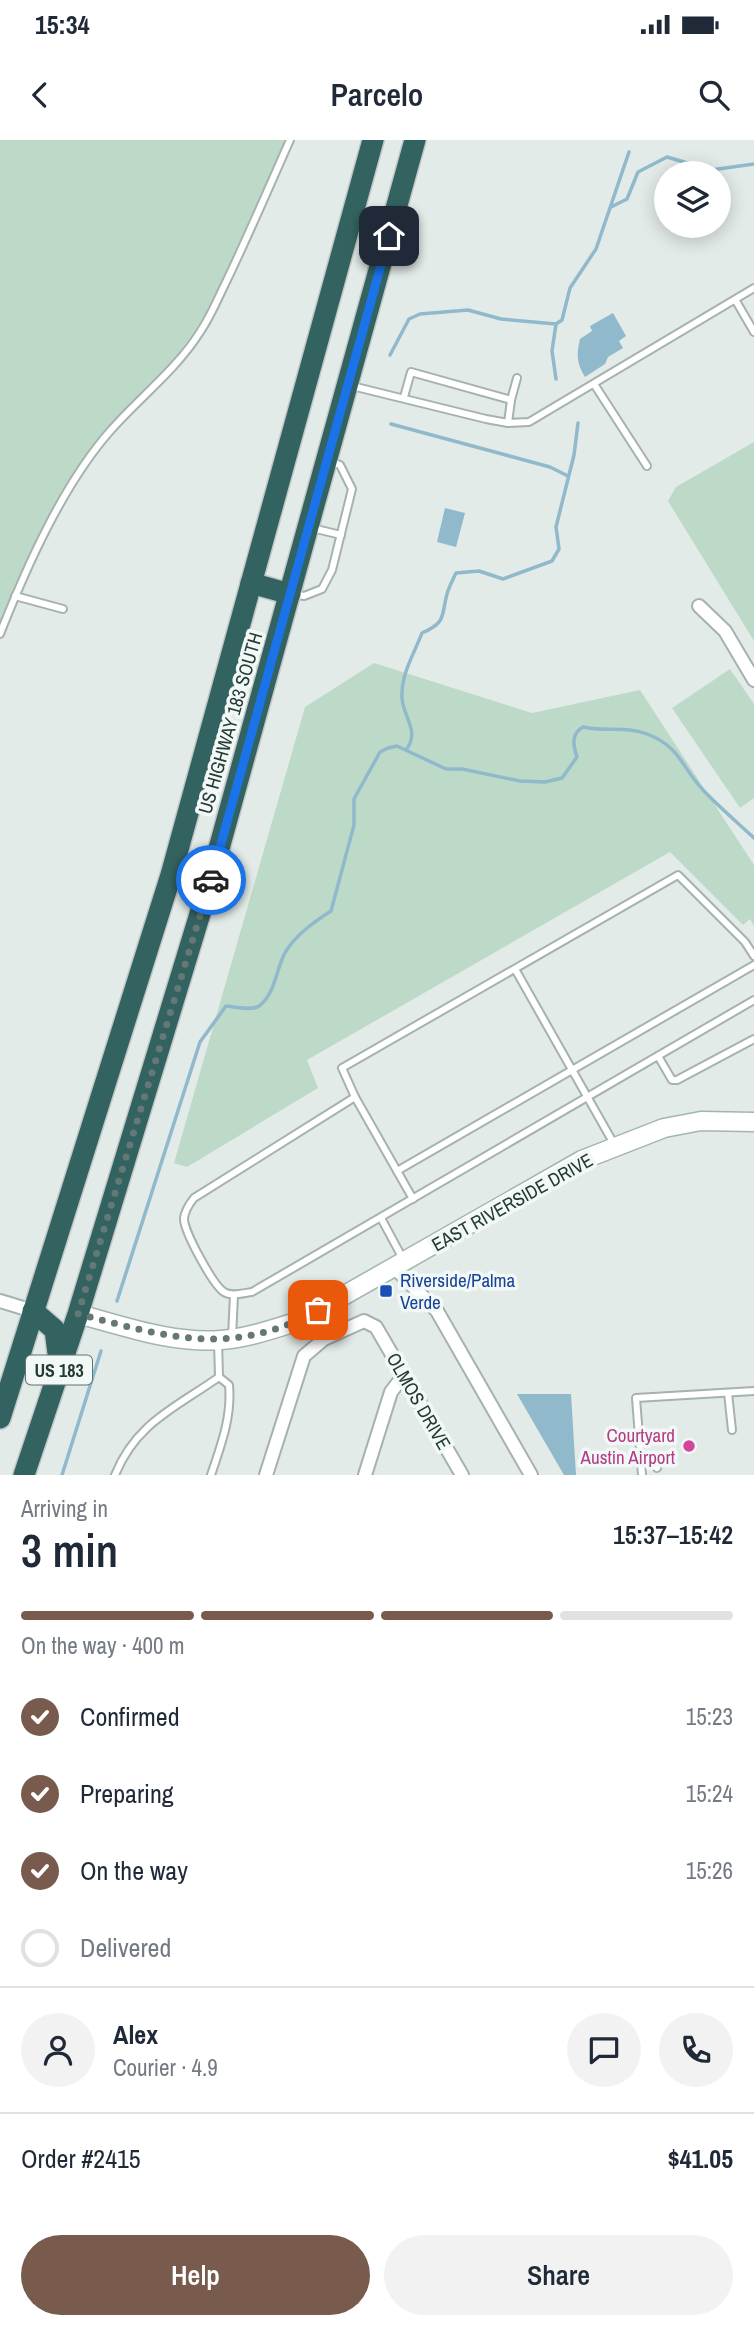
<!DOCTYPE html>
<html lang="en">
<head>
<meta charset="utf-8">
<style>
	body { margin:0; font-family:"Archivo Narrow",sans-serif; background:#f2f2f3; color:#1f2937; height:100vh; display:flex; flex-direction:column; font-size:26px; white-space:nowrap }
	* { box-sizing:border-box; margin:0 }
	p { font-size:23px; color:#747a83 }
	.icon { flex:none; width:38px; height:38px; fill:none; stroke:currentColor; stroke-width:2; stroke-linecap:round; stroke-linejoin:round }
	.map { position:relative; height:1335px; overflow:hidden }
	.side { display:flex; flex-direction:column; background:#fff; flex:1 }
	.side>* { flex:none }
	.buttons { position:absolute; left:654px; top:21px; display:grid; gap:14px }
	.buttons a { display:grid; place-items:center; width:77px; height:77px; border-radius:50%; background:#fff; box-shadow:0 4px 18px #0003; font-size:35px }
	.pin { position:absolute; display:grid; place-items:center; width:60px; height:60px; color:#fff; margin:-30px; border-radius:14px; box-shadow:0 4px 10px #0006 }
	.courier { position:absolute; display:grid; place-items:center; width:70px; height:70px; margin:-35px; border:5px solid #1a73e8; border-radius:50%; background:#fff; color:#222; box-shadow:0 2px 9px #0007 }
	.overview em { font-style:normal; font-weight:600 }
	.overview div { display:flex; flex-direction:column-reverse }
	.overview { display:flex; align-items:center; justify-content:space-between; height:119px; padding:0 21px }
	h1 { font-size:46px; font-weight:600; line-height:52px }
	.bar { display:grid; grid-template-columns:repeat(4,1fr); gap:10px 7px; align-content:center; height:84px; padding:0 21px }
	.bar i { height:9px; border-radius:5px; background:#e0e1e3 }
	.bar .selected { background:#785b4d }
	.bar p { grid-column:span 4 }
	.line { display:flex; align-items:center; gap:18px; padding:0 21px; border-top:2px solid #e0e1e3 }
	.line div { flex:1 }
	.round { display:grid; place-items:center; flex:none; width:74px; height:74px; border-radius:37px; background:#f2f2f3 }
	ol { padding:0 21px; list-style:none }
	li { display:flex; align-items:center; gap:21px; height:77px }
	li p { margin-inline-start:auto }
	li .icon { padding:7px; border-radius:50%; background:#785b4d; color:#fff; stroke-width:4 }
	li:last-child { color:#747a83 }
	li i { width:38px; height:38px; border:4px solid #e0e1e3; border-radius:50% }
	.action { display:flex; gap:14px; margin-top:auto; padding:14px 21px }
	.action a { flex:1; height:80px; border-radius:42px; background:#785b4d; color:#fff; font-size:28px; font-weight:600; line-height:80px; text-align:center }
	.action a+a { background:#f2f2f3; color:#1f2937 }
	.status { display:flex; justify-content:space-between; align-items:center; height:49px; padding:0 35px; background:#fff; direction:ltr }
	.status svg { height:19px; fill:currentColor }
	header { display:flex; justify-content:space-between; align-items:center; height:91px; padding:0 21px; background:#fff; font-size:32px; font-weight:600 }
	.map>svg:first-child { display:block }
	.green { fill:#bddac9 }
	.water { fill:#90b9cb }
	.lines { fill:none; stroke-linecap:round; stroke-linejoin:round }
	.stream { stroke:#90b9cb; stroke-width:3.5 }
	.lane-casing { stroke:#a5b2af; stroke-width:10 }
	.street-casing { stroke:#a5b2af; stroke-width:16 }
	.secondary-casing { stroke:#a2b5b1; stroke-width:21 }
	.highway-casing { stroke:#c2c8c7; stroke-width:24 }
	.lane { stroke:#fff; stroke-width:6 }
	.street { stroke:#fff; stroke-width:12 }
	.secondary { stroke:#fff; stroke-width:18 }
	.highway { stroke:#336360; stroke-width:21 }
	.done { stroke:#667875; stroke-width:7; stroke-dasharray:0 12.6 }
	.route { stroke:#1a73e8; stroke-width:9 }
	.transit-dot { fill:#1a4fb4; stroke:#f2f8f6; stroke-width:2.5 }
	.hotel-dot { fill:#d1479c; stroke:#f2f8f6; stroke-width:2.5 }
	.labels { text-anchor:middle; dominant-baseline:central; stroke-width:7; stroke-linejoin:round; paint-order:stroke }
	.shield { fill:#f2f8f6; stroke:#627370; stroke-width:2 }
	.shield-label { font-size:18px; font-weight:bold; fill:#243a37 }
	.street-label { font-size:19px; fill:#243a37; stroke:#f2f8f6 }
	.transit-label { font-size:19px; fill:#164399; stroke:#f2f8f6; text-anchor:start }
	.hotel-label { font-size:19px; fill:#b23c85; stroke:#f2f8f6; text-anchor:end }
</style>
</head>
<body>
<div class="status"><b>15:34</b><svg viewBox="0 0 49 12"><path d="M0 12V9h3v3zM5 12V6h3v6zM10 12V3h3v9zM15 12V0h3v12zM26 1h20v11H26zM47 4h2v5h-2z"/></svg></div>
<header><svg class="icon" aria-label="back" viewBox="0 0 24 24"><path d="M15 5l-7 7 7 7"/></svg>Parcelo<svg class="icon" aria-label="search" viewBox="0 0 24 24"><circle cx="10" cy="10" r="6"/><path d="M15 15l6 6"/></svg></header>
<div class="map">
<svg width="754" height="1335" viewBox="0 0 754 1335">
	<rect width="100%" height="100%" fill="#e2ebe8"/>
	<g class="green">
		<path d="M0,0H287L206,175L160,238L108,287L85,318L60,359L13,454L0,487Z"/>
		<path d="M754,302V501L668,361L676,347Z"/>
		<path d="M374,523L532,573L640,550L754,725V786L750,779L743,785L670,712L307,920L318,948L187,1027L174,1023L305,567Z"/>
		<path d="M730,529L754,564V658L740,668L672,568Z"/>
	</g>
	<g class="water">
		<path d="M613,173L626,196L619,201L623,208L608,217L605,224L585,237C577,224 576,215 580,199L592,191L590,186Z"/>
		<path d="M445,368L465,373L456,407L437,402Z"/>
		<path d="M517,1254H571L576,1335H564Z"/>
	</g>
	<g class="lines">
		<g class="stream">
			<path d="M611,67L627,59L638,32L667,17L711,30L754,24"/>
			<path d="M390,215L409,179L420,174L468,170L501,179L556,184"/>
			<path d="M556,239L552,211L556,184L562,180L570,148L596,109L629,12"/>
			<path d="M391,284L550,327L568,336"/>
			<path d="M406,610C421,591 402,576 402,557C401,534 414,514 422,493C447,482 441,476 447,454C449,447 453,439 456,433L479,431L503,439L552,421L559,409L556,387L574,315L578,283"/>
			<path d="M117,1161L200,902L226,866C235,867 252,871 259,866C276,854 276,827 286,811C297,794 314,782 331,771L354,685V659L380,612L388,608L397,606L446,629H462L520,641L545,642L562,638L577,617C573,605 571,594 583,587C605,592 627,586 647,594C681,607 681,627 703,650C719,667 737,682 754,698"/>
			<path d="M62,1335L101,1211"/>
		</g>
		<defs>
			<g id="lane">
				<path d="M736,161L754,192"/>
				<path d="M594,244L647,326"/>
				<path d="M352,246L486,279L508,283L529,282L754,148"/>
				<path d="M404,257L411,232L511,260L508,283"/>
				<path d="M511,260L517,238"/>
				<path d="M312,388L341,395"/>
				<path d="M292,454L304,456L322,449L332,430L352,349L340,325L329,321"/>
				<path d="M15,456L63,469"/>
				<path d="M0,494C26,428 63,344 111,290C140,257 176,230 200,192C211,176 218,158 227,140C249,94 269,47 290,0"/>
				<path d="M515,829L614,1004"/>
				<path d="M658,916L672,940H677L754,899"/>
				<path d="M355,957L194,1058C190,1063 185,1071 184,1078C183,1090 213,1145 224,1152C232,1157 243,1153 252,1152L754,860"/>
				<path d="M397,1031L754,825"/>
				<path d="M413,1059L355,957L342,928L678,735L745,802L754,816"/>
				<path d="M381,1078L403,1119"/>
				<path d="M232,1197L234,1155"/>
				<path d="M728,1253L732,1290"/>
				<path d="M641,1318L652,1322L657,1328"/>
				<path d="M115,1335C136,1283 175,1268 219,1237"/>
				<path d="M211,1335C221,1305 232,1277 229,1245L219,1237L218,1201"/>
				<path d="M642,1335L636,1258L754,1251"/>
			</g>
			<g id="street">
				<path d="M699,466L725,491L754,540"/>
				<path d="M395,1128L437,1171L531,1335"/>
				<path d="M0,1161L33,1171"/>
				<path d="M266,1335L304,1216L324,1199L364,1181L376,1187L462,1335"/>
				<path d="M365,1335L391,1252L404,1235"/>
			</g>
			<path id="secondary" d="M78,1174C124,1186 173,1204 221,1200C248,1198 273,1189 299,1181L582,1020L664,988L701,981L754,982"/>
			<g id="highway">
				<path d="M251,443L290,454"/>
				<path d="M33,1171L55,1190L59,1221"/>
				<path d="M0,1278L171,735L373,0"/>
				<path d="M24,1335L78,1174L210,741L415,0"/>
			</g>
		</defs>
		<use href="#lane" class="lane-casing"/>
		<use href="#street" class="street-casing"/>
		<use href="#secondary" class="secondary-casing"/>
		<use href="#highway" class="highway-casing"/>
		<use href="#lane" class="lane"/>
		<use href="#street" class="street"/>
		<use href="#secondary" class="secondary"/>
		<use href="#highway" class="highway"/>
	</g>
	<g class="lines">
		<path class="done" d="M211,740L78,1174C168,1197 232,1218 318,1170"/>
		<path class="route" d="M211,740L389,96"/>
	</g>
	<rect class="transit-dot" x="379" y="1144" width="14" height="14" rx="3.5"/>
	<circle class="hotel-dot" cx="689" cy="1306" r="7"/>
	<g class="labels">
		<rect class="shield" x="26" y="1215.5" width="66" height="29" rx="5"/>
		<g class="shield-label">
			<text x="59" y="1230">US 183</text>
		</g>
		<g class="street-label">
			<text transform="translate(230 583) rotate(-74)">US HIGHWAY 183 SOUTH</text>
			<text transform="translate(512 1062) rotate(-29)">EAST RIVERSIDE DRIVE</text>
			<text transform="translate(419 1261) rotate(60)">OLMOS DRIVE</text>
		</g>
		<g class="transit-label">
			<text x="400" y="1140">Riverside/Palma<tspan x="400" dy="22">Verde</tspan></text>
		</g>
		<g class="hotel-label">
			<text x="675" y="1295">Courtyard<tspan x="675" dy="22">Austin Airport</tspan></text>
		</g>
	</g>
</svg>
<div class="buttons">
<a><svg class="icon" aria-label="layers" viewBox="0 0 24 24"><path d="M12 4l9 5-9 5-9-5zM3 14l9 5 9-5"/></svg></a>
</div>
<div class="pin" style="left:318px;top:1170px;background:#ea580c"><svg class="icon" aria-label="bag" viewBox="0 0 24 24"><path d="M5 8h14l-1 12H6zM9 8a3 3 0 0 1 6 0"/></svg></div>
<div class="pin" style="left:389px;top:96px;background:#1f2937"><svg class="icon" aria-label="home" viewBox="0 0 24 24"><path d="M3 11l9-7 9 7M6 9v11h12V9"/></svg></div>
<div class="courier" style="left:211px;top:740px"><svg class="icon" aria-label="car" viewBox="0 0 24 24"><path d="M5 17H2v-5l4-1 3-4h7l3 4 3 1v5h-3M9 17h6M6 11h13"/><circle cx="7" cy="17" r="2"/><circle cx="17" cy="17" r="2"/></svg></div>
</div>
<section class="side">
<div class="overview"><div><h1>3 min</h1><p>Arriving in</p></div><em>15:37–15:42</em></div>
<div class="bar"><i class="selected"></i><i class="selected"></i><i class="selected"></i><i></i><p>On the way · 400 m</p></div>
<ol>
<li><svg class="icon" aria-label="check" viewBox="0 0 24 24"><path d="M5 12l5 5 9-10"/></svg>Confirmed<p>15:23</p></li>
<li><svg class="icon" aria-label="check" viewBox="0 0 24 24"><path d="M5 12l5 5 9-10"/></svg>Preparing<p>15:24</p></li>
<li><svg class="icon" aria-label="check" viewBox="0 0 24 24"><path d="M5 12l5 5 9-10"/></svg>On the way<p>15:26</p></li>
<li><i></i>Delivered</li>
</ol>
<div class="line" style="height:126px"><a class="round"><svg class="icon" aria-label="person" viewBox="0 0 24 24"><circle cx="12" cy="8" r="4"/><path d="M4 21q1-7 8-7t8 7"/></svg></a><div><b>Alex</b><p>Courier · 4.9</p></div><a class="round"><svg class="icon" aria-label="chat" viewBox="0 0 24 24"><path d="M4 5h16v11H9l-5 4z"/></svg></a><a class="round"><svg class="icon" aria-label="phone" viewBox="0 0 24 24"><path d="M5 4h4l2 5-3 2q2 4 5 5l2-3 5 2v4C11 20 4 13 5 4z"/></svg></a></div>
<div class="line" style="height:91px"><div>Order #2415</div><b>$41.05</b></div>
<div class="action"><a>Help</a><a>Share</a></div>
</section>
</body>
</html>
